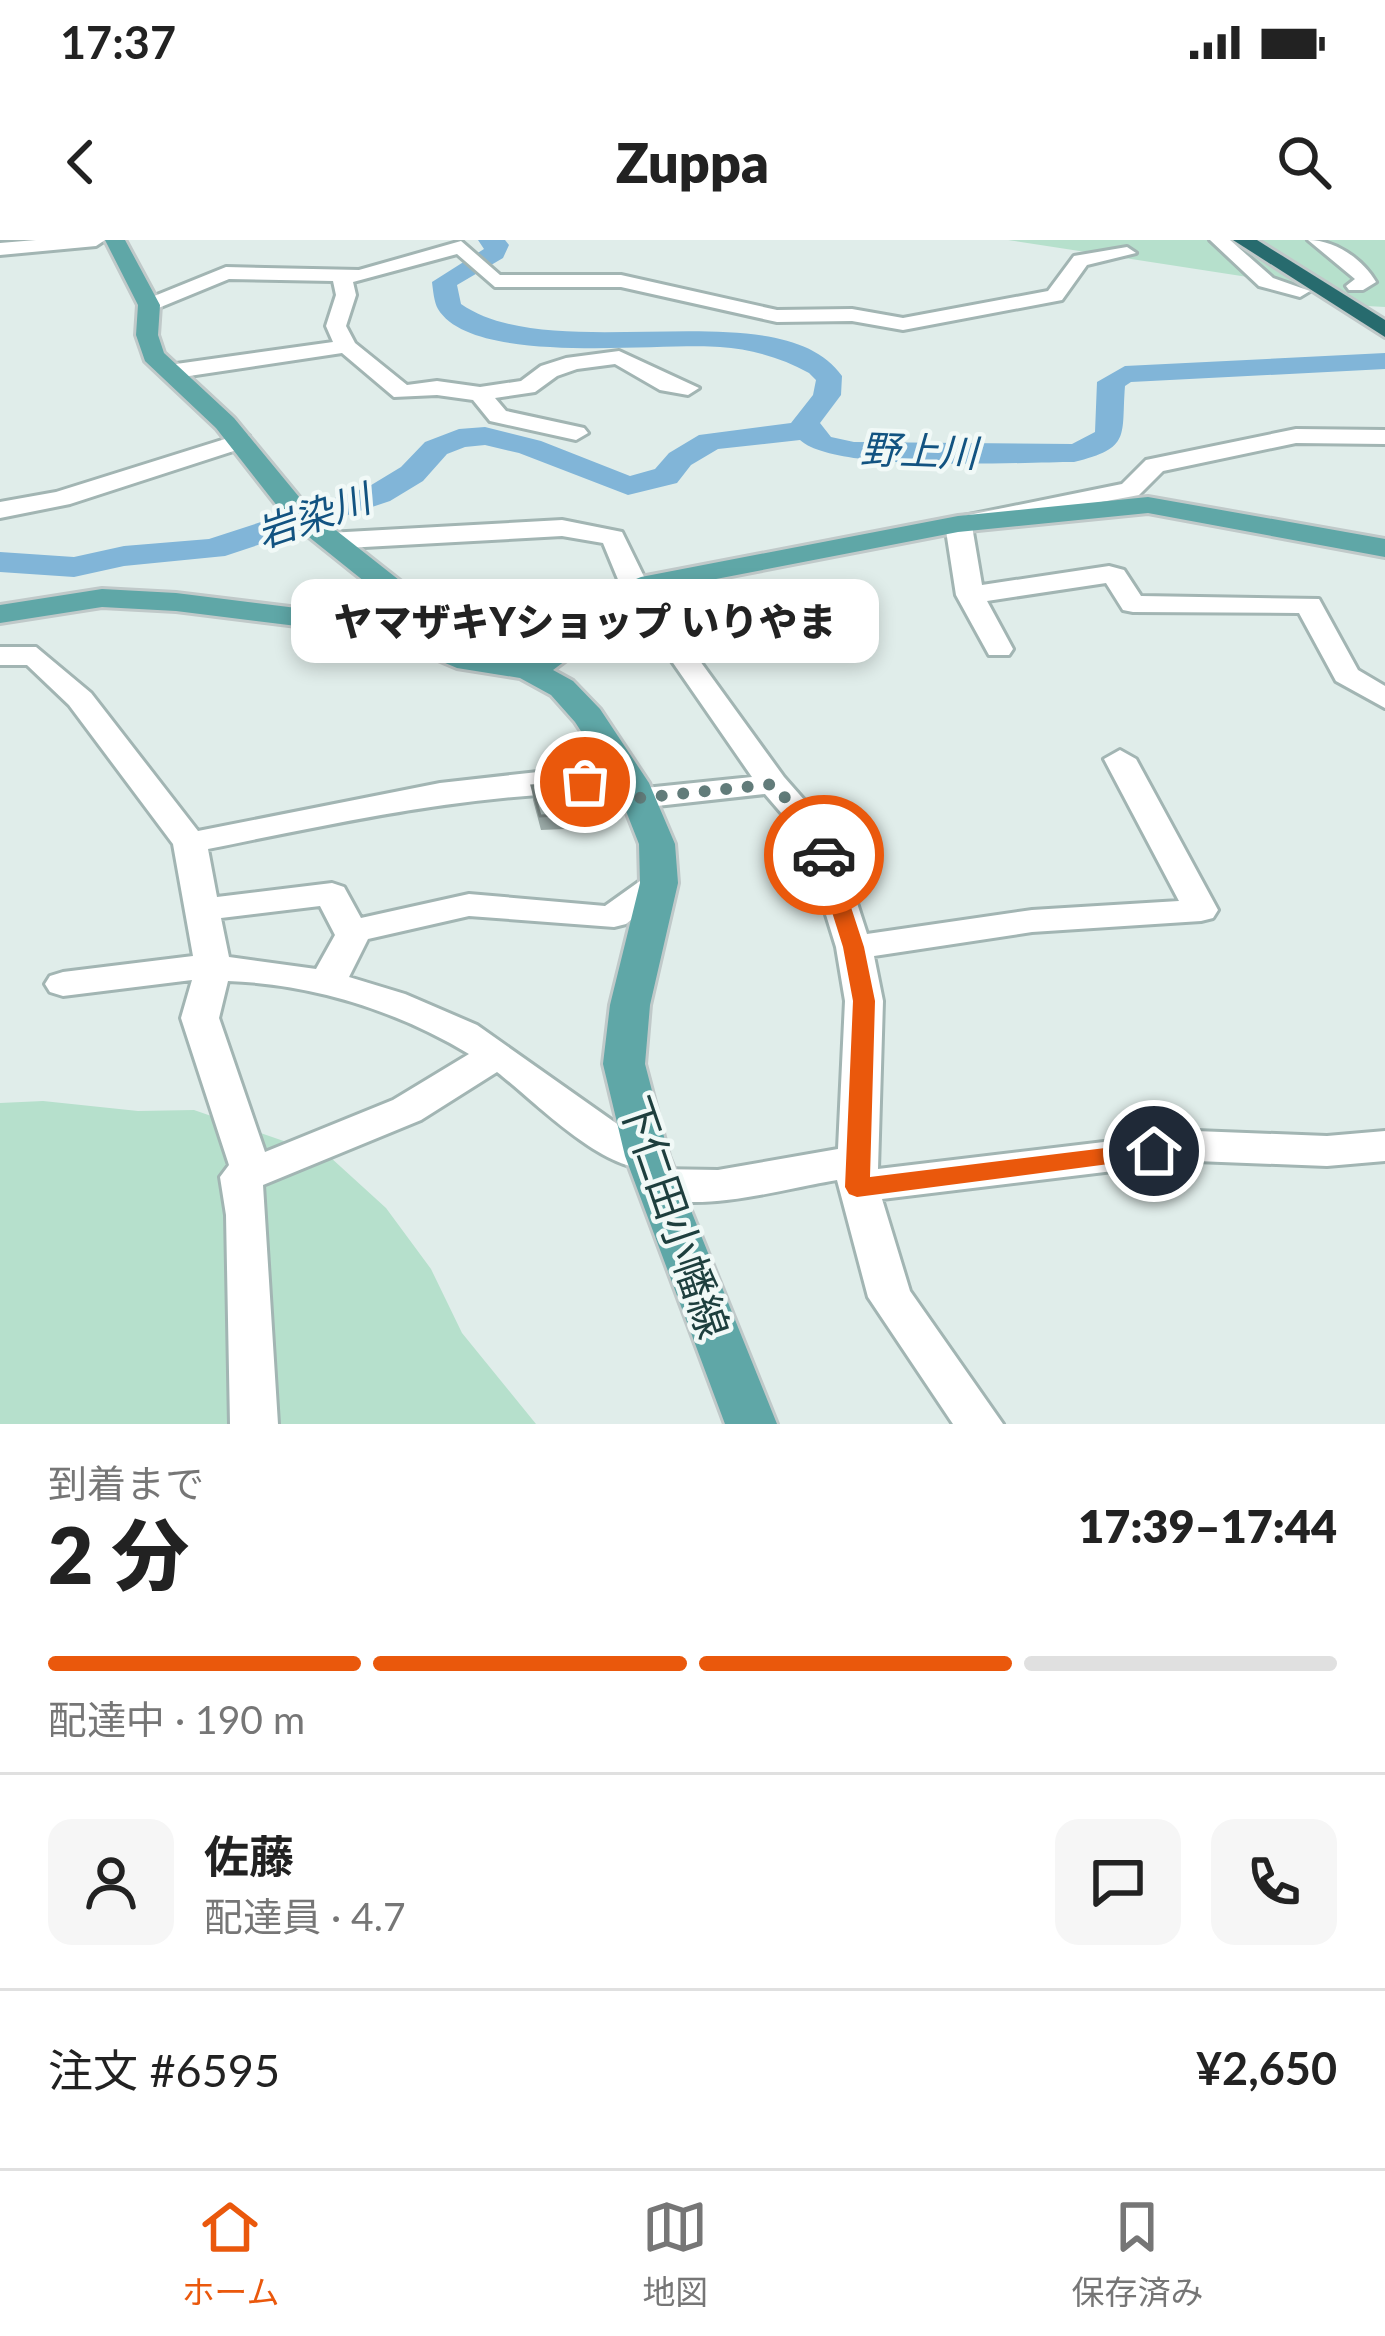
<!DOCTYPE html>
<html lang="ja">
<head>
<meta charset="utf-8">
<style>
	body { margin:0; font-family:Lato,"Noto Sans JP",sans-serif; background:#f6f6f6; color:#222; height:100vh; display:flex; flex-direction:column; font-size:45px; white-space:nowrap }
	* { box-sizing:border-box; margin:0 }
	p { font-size:39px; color:#767676 }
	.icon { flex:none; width:66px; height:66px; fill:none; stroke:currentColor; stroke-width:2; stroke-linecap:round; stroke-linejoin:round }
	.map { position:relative; height:1184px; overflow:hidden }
	.side { display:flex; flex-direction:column; background:#fff; flex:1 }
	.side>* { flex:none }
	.pin { position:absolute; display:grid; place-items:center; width:102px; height:102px; color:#fff; margin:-51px; border:6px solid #fff; border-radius:50%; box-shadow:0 3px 12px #0007 }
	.courier { position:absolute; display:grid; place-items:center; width:120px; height:120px; margin:-60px; border:9px solid #ea580c; border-radius:50%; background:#fff; color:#222; box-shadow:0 3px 15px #0007 }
	.bubble { position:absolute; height:84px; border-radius:24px; background:#fff; box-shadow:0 6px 18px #0003; font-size:39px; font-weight:800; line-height:84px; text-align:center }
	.overview em { font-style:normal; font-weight:800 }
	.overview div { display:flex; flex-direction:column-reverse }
	.overview { display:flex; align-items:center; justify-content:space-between; height:204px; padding:0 48px }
	h1 { font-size:78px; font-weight:800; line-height:90px }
	.bar { display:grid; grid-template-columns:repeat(4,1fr); gap:18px 12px; align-content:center; height:144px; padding:0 48px }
	.bar i { height:15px; border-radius:9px; background:#e0e0e0 }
	.bar .active { background:#ea580c }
	.bar p { grid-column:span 4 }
	.line { display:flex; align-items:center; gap:30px; padding:0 48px; border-top:3px solid #e0e0e0 }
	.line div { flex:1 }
	.round { display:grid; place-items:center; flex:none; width:126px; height:126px; border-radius:24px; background:#f6f6f6 }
	.status { display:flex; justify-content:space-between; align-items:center; height:84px; padding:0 60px; background:#fff; direction:ltr }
	.status svg { height:33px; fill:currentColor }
	header { display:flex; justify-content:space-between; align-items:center; height:156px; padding:0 48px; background:#fff; font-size:54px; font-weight:800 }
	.dock { display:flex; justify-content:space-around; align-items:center; height:168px; border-top:3px solid #e0e0e0; background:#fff; font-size:33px; color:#767676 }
	.dock a { display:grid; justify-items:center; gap:6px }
	.dock .active { color:#ea580c }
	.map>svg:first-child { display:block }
	.green { fill:#b6e0cc }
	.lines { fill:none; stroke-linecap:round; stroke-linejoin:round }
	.river { fill:#81b5d8; fill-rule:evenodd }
	.minor-casing { stroke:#a2b5b3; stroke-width:6 }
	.major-casing { stroke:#c0c9c9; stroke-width:6 }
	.highway-casing { stroke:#c0c9c9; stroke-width:6 }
	.minor { fill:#fff; fill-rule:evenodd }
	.major { fill:#5fa7a7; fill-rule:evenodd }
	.highway { fill:#276b6e; fill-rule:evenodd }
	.wall { fill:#9caca9 }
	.building { fill:#b5c8c4; stroke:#7f8c89; stroke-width:3 }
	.route { fill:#ea580c }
	.done { stroke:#627c7a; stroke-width:12; stroke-dasharray:0 21.6 }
	.labels { text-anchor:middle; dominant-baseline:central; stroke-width:9; stroke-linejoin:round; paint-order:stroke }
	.far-water-label { font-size:39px; font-style:italic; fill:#125381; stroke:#f1f9f7 }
	.street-label { font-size:42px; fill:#1e3f3e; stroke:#f1f9f7 }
</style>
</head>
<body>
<div class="status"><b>17:37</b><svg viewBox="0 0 49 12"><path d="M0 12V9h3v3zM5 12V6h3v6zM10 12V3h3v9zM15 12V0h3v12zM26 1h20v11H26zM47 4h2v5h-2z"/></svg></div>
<header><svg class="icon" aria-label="back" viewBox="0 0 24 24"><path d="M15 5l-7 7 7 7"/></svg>Zuppa<svg class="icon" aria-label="search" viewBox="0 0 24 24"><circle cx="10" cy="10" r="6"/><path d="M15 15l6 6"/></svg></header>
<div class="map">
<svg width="1385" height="1184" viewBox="0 0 1385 1184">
	<rect width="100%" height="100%" fill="#e0edea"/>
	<g class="green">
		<path d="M1008,0H1385V67L1349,65L1274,41Z"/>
		<path d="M43,861L138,871L194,870L330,917L386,968L431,1029L462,1093L536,1184H0V863Z"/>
	</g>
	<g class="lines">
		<path class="river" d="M478,0H505L509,5L503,18L457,45L461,64C554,129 781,48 842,136L841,155L820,183L831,197L854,202L1072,204L1095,192L1097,142L1125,126L1385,113V129L1131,142L1125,146C1121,196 1132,208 1074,222C1018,222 836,233 800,200L718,209L691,225L677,243L628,255L519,213L485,205L465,207L447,214L423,241L390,261L225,316L124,326L74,337L0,332V312L74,317L124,306L209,299L368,247L401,227L425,202L459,189L485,187L541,201L630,236L655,229L669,213L699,195L791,183L813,155L816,140L809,133C782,118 751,109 720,107C660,102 473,127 438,69C434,62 433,50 432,42L484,9Z"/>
		<defs>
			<g id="minor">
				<path d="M36,0H105L96,6L0,15V3Z"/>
				<path d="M1210,0H1230L1273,38L1310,51L1300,57L1259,46Z"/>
				<path d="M1308,0C1334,0 1362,18 1376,42L1363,50H1349L1346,46L1355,39Z"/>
				<path d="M461,1L500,35H621L777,70L852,69L903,78L1048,51L1074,16L1127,7L1136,13L1087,25L1062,60L903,90L852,81L777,82L621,47H495L457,14L353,42L356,55L346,86L355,103L407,145L437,141L480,147L521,141L541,126L566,118L619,111L699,148L688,155L660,150L615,124L577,129L557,136L535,152L495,158L506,171L584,188L588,193L576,200L490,181L473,160L437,155L394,157L342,113L169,139L158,132L169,125L333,102L326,86L336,55L333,41L229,39L156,69H142V61L226,27L359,30Z"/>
				<path d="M1296,189L1385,190V204L1296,203L1163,231L1139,255L972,286L982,345L1109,326L1124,330L1141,356L1319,359L1358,430L1385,446V468L1336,441L1299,373L1133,372L1123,370L1106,343L987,361L1013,409L1009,415H989L956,355L945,284L949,279L1122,244L1146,220Z"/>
				<path d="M241,194L249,196V206L70,264L0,278V262L56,252Z"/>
				<path d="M562,280L622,292L650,349L684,399L784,537L835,595L867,694L1032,670L1179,661L1104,519L1120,510L1136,519L1218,670L1213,678L1201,681L1032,692L874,716L883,761L878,929L1196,891L1327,896L1385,891V921L1327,926L1196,921L882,959L910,1051L1003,1184H953L868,1057L837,940C776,950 703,974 642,955L636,944L642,933L657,929L718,930L838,909L845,761L836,707L802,597L765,554L639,568L628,565L623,558L627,552C479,551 351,580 208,609L217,657L332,643L344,647L361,678L469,654L605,666L647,636H671L676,643L626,684L614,687L469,676L368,699L349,737L405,754L477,785L620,886L661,905L667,916L661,927C611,942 535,861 497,832L421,880L263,945L278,1184H230L226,975L220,937L229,925L181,778L192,740L63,756L50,752L45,744L50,736L63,732L193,716L173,604L69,465L27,425H0V407H36L91,453L198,591L440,543L538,532L632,533L643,536L648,543L645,548L752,537L622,349L603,303L562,296L328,309L315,301L328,293ZM320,666L335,695L316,729L229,717L221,678ZM228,741C312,744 396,770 469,814L393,860L265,912L219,778Z"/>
			</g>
			<path id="major" d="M105,0H125L160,65L158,95L164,113L234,178L309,269L432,366L529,417L626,343L641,337L958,276L1148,257L1385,299V317L1148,273L958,292L659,350L553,430L573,441L600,469L649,543L675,604L678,643L650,765L645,824L669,916L777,1184H725L625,916L603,824L610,765L640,643L639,604L615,543L575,482L551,455L520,438L457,428L396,402L362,394L176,371L102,367L0,383V365L102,349L176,353L362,376L417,388L467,409L410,378L289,281L216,188L145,121L136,95L138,65Z"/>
			<path id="highway" d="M1233,0H1257L1385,80V97Z"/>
		</defs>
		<use href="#minor" class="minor-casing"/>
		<use href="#major" class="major-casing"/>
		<use href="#highway" class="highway-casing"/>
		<use href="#minor" class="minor"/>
		<use href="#major" class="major"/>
		<use href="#highway" class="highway"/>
	</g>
	<path class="wall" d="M532,546L588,574L589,588L541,590L533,560Z"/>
	<path class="building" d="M579,543L588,574L540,576L532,546Z"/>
	<path class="route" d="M824,609L834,615L864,707L875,761L870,937L1154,902L1166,911L1162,917L857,957L849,954L845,947L853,761L843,707L814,615Z"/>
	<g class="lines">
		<path class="done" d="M585,542L632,543L639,558L773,544L818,595L824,615"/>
	</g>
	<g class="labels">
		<g class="far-water-label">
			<text transform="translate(919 210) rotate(2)">野上川</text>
			<text transform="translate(313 275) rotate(-19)">岩染川</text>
		</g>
		<g class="street-label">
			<text transform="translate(675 977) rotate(71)">下仁田小幡線</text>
		</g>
	</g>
</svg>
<div class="pin" style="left:585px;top:542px;background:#ea580c"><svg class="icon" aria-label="bag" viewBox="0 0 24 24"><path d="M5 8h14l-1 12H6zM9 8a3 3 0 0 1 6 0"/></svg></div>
<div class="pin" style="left:1154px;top:911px;background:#1f2937"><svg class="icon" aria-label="home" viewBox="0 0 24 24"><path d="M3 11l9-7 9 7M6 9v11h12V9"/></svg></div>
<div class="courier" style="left:824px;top:615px"><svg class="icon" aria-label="car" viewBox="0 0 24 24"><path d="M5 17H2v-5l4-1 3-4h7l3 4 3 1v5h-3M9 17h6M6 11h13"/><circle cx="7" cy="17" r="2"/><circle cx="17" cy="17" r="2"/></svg></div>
<div class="bubble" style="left:291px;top:339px;width:588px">ヤマザキYショップ いりやま</div>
</div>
<section class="side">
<div class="overview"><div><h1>2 分</h1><p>到着まで</p></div><em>17:39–17:44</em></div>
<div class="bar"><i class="active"></i><i class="active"></i><i class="active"></i><i></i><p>配達中 · 190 m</p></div>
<div class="line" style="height:216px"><a class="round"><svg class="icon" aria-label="person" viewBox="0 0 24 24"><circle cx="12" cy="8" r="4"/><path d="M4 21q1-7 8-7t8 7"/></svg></a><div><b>佐藤</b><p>配達員 · 4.7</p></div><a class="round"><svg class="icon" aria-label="chat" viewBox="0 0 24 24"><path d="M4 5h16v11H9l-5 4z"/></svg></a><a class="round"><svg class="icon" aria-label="phone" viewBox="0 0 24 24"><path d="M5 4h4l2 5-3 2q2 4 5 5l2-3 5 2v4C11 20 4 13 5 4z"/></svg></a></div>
<div class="line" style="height:156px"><div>注文 #6595</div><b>¥2,650</b></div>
</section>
<nav class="dock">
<a class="active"><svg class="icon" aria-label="home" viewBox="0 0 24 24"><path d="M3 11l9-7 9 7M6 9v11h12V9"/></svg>ホーム</a>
<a><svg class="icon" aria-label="map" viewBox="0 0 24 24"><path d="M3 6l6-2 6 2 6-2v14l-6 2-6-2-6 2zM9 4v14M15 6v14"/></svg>地図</a>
<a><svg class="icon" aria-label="saved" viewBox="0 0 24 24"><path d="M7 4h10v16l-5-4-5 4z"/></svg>保存済み</a>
</nav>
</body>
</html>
